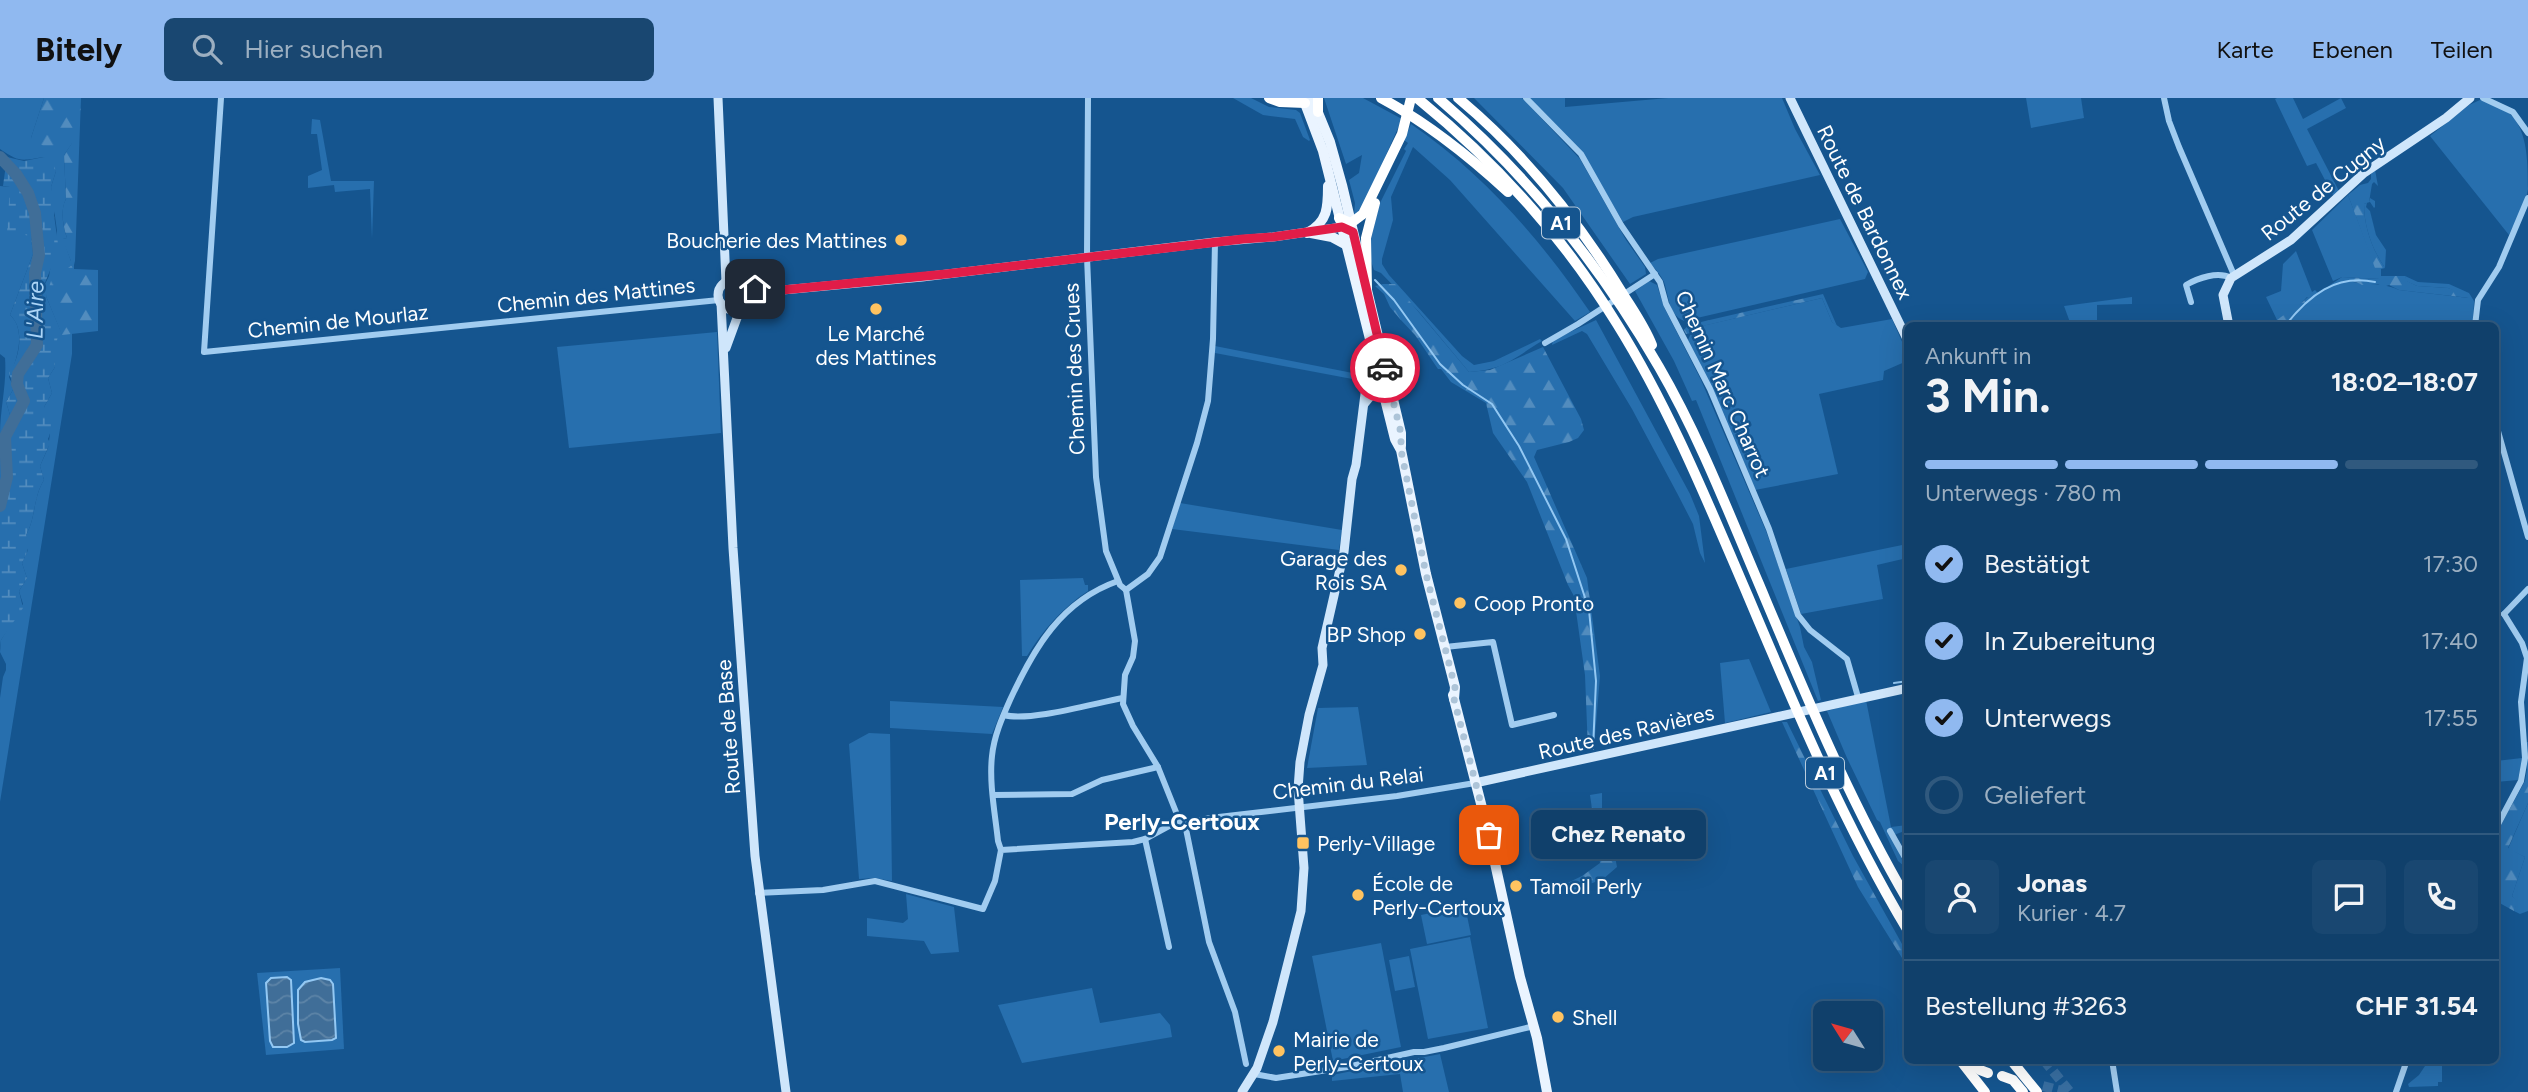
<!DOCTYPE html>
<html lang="de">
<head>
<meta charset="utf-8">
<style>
	body { margin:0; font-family:Figtree,sans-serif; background:#194771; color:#f1f3f6; height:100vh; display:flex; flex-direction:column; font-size:26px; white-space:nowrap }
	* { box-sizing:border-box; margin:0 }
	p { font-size:23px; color:#9cafc1 }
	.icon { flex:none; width:38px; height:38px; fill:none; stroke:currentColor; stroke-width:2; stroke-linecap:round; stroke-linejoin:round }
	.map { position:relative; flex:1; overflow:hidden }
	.panel { position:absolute; left:1904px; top:224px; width:595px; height:742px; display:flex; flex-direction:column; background:#10406b; border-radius:10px; box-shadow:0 7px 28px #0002,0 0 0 2px #30597e }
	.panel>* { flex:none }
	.needle { width:46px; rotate:307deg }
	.buttons { position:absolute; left:1813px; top:903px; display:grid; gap:14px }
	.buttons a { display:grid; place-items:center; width:70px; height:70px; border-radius:10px; background:#10406b; box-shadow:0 7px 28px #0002,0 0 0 2px #30597e; font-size:35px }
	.pin { position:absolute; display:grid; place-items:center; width:60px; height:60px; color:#fff; margin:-30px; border-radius:14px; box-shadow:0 4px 10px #0006 }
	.courier { position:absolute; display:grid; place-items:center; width:70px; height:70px; margin:-35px; border:5px solid #e11d48; border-radius:50%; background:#fff; color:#222; box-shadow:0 2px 9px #0007 }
	.bubble { position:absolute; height:49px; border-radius:10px; background:#10406b; box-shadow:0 7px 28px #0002,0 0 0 2px #30597e; font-size:23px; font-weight:700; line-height:49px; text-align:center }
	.summary em { font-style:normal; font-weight:700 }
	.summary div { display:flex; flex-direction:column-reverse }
	.summary { display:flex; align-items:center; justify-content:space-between; height:119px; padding:0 21px }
	h1 { font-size:46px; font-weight:700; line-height:52px }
	.bar { display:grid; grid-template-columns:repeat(4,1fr); gap:10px 7px; align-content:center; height:84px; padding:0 21px }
	.bar i { height:9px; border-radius:5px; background:#30597e }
	.bar .selected { background:#90b9f0 }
	.bar p { grid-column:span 4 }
	.line { display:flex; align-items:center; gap:18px; padding:0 21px; border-top:2px solid #30597e }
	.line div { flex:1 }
	.round { display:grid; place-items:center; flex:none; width:74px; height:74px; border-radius:10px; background:#194771 }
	ol { padding:0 21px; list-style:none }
	li { display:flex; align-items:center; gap:21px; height:77px }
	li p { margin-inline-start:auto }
	li .icon { padding:7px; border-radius:50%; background:#90b9f0; color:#111; stroke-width:4 }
	li:last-child { color:#9cafc1 }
	li i { width:38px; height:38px; border:4px solid #30597e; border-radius:50% }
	header { display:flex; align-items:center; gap:42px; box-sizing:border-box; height:98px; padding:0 35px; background:#90b9f0; color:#111 }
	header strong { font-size:33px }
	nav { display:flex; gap:38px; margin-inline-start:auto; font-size:24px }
	.search { width:490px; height:63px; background:#194771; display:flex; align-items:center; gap:18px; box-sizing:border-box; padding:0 24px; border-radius:10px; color:#9cafc1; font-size:26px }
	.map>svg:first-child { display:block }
	.green { fill:#276fae }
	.forest { fill:url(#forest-firs) }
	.wetland { fill:url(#wetland-marsh) }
	.water { fill:url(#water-waves); stroke:#93c8f3; stroke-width:2 }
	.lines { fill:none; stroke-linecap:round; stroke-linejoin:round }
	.stream { stroke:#93c8f3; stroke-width:2 }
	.river { stroke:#406e98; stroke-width:12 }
	.highway-tunnel { stroke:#386ea0; stroke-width:10; stroke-dasharray:10 5; stroke-linecap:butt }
	.street { stroke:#a1ccf0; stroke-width:6 }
	.secondary { stroke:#cfe6fb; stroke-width:9 }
	.primary { stroke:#eaf4ff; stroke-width:10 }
	.highway { stroke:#fff; stroke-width:10 }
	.done { stroke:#adc4d8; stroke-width:7; stroke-dasharray:0 12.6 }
	.route { stroke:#e11d48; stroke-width:9 }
	.poi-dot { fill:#ffc360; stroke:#15558f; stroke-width:2.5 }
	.labels { text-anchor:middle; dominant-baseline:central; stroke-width:5; stroke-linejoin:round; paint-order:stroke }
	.shield { fill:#15558f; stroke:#b9ccdd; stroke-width:2 }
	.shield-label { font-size:19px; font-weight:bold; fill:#fff }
	.street-label { font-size:21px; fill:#fff; stroke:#15558f }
	.poi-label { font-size:21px; fill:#fff; stroke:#15558f; text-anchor:start }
	.water-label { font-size:23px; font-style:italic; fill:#acd5f7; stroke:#15558f }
	.quarter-label { font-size:24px; font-weight:bold; fill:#fff; stroke:#15558f }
</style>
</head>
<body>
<header>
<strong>Bitely</strong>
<div class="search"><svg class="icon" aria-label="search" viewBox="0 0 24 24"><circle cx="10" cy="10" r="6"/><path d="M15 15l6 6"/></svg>Hier suchen</div>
<nav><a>Karte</a><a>Ebenen</a><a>Teilen</a></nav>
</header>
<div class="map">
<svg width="2528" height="994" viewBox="0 0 2528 994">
	<defs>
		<pattern id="forest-firs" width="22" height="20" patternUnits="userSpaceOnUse" patternTransform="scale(1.75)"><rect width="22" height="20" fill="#276fae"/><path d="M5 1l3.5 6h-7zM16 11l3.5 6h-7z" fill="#528cbe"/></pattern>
		<pattern id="wetland-marsh" width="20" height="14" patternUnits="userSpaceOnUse" patternTransform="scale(1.75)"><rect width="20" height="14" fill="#276fae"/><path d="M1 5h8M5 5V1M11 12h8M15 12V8" fill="none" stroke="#528cbe"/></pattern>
		<pattern id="water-waves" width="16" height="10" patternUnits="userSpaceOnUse" patternTransform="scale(1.75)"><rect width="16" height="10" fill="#406e98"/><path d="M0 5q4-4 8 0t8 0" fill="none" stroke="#5d84a7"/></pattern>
	</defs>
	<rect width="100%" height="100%" fill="#15558f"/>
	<g class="green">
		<path d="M0,0H44L31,40L73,44L64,57L66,101C60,112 63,129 67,140L63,141L71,163H75L74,167H72L46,198L62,236L72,235V256L0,704V600L3,579L6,572V566L0,554L1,542L23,506L19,493L27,480L22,465L28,452L26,437C36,420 33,399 44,382L40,368L48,350L50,336L44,309L52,295L48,280L55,269L42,192L49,178L57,133L51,89L56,73L44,59C20,63 19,64 0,51Z"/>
		<path d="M1233,0H1251L1269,9L1296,12L1300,15L1310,42L1309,43L1303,39L1295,21L1263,17Z"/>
		<path d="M1324,0H1363L1402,21L1362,111L1354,117L1355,105L1349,82L1359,75L1362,57L1346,66Z"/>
		<path d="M1474,0H1522L1580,61L1626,142L1645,169L1646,176L1630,186L1563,90Z"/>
		<path d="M1529,0H1565V9L1668,0H1782L1795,31L1820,77L1633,119L1623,124L1582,54Z"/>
		<path d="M2026,0H2081L2084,20L2031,30Z"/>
		<path d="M2277,0H2293L2303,21L2341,0L2346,10L2307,31L2339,93L2334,99L2316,65L2307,68L2275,1Z"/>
		<path d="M2480,2C2527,9 2528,51 2528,91C2526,106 2515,123 2509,137L2430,38L2469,7Z"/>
		<path d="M312,21L320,22L331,83H374L372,141L370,91L335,94L334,87L308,90V78L322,72L317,36H311Z"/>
		<path d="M1411,26C1484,76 1540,141 1590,214L1575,223L1450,82L1413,49L1391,99L1393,122L1382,161V166L1389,177L1462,258L1474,267L1494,263L1540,241L1542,243C1512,261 1506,271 1469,274L1419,214L1381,175L1374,172L1368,154L1379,107L1406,53L1404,51L1408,45L1404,42Z"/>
		<path d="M0,88L10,89L31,138L33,156L10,217C26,231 18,261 9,279L14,290L6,304L11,320L0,336C0,310 7,286 5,260L0,256Z"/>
		<path d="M2348,97L2380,181L2342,179L2333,183L2312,132Z"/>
		<path d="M2370,100L2375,103V109L2374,110L2370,104L2367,105L2366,109L2370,113L2376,137L2386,152L2385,170C2372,151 2364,129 2364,106L2369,104Z"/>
		<path d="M1840,121L1868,174L1865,181L1684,223C1668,216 1669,198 1664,184C1661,177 1655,171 1650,165L1658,161Z"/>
		<path d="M2296,153L2312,194L2315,192L2318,195L2310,200L2307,199L2295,212L2277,222L2266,199L2281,193L2283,166Z"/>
		<path d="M2405,178L2418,184L2449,186L2469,195L2474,203L2473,226L2287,228C2299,210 2323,188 2345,184C2353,183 2359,186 2366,186C2378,186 2388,187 2399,192L2469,200L2448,190L2417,188L2406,183Z"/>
		<path d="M1649,183L1657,187L1664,209L1701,282L1766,433L1800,529L1804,549L1812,564L1821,602L1818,603L1696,302L1692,303L1674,263L1635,193Z"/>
		<path d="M2132,199V206L2097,207V227H2071L2064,208Z"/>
		<path d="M1822,200L1832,224L1841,230L1892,221L1907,255V263L1884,273L1883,282L1819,296L1838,376L1755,392L1688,242L1691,235L1689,231Z"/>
		<path d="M1596,222L1690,396L1699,418L1705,465L1700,455L1693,426L1677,395L1632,311L1587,236L1582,233L1552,247L1553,242Z"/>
		<path d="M717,234L721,335L569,350L557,249Z"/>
		<path d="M1215,248L1363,277V283L1215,255Z"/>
		<path d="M1180,405L1342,432L1339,452L1172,431Z"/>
		<path d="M1907,446V460L1877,467L1883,501L1801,516L1786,471Z"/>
		<path d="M1083,480L1085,487H1088V493C1062,510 1043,532 1027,558H1022L1020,482Z"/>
		<path d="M1749,561L1771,614L1725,625L1720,565Z"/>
		<path d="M1866,602L1891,729L1907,727V732L1894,737L1904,768L1898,763L1880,724L1877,722L1847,660L1827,613Z"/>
		<path d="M890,603L1003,609L992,636L890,630Z"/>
		<path d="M1358,609L1367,667L1307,670L1318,610Z"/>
		<path d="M869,635L890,636L892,783L874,780L859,781L849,646Z"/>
		<path d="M2522,660L2518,682L2496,684V663Z"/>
		<path d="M2528,705V813L2520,816L2514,813L2517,803L2512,798L2525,759L2508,751Z"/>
		<path d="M906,796L954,809L959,854L931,856L924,843L867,838V820L903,825L908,821Z"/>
		<path d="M1465,808L1471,837L1427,846L1421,817Z"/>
		<path d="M1470,839L1488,930L1428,941L1410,851Z"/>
		<path d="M1381,845L1401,949L1333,963L1312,858Z"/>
		<path d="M1409,858L1415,889L1395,893L1389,862Z"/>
		<path d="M340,870L344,951L266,957L257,875Z"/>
		<path d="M1092,890L1100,925L1160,915L1170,927L1172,939L1022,965L998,907Z"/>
		<path d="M1440,956L1449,994H1403L1400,976L1332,983V977Z"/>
		<path d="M2429,962L2445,963V968H2442V984H2438V988L2409,989L2408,986L2419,977Z"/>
	</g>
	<g class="forest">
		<path d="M44,0H81L75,163H71L62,141L67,140C63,128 60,111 66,101L64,57L72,45L48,51L31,40Z"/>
		<path d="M2375,72L2378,88L2374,84L2372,86L2369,104L2364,106C2364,129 2372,151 2385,170L2381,171V178H2405L2407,183L2417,188L2448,190L2468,197L2470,200L2399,192L2389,187L2383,189L2378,186L2362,187C2340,172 2299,210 2287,227H2279L2277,222C2287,214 2298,209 2308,199L2311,200L2342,179L2379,181L2348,97L2360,87L2368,85L2371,81V76Z"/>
		<path d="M72,167H74V171L98,172V233L62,237L46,198L51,183Z"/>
		<path d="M1383,186H1395L1469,274L1490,272L1543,249L1581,321L1584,332L1578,340L1569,344L1537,352L1534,359L1587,480L1600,578L1594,650L1588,652L1585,577L1576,513L1582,510V500H1575L1568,487L1527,384L1493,335L1486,305L1451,284L1441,271H1438L1415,237L1400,221L1390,209L1384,196L1375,188Z"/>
		<path d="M1823,196L1837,228L1832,224L1822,200L1690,231L1691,235L1686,236L1684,232L1688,227Z"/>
		<path d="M1782,624H1787L1853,758L1907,855V868L1858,789Z"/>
		<path d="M2526,644H2528V705L2508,750L2525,759L2512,798L2518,803L2514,813L2496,803V736L2525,683L2527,672Z"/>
		<path d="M1602,695V719L1607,736L1611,738L1617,769L1603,781L1558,798L1559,789L1582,778L1600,765L1590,697Z"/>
	</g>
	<path class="wetland" d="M7,59L24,63L44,59L51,60L56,73L51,89L56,109L54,117L58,146L56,158L42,192L43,200L58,238L54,255L55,269L48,280L52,295L44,309C52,318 53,330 48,341L50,345L40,368L44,382C33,399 36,420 26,437C31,449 27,454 22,465L27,480L19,493L23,510L1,542L0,550V336L11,320L6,304L14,290L9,275C20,260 25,230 10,217L33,156L31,138L7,134L10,89L3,88Z"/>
	<g class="water">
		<path d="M287,879L291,882L294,945L287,949H273L270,943L266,885L271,880Z"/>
		<path d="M321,880L330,882L333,886L336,940L332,942L305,944L301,942L298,926V892L305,884Z"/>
	</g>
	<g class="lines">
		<g class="stream">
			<path d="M1375,182L1394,202L1440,266L1463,287L1492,306L1519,348L1566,441L1589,512L1596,583L1593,651"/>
			<path d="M2285,228C2309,197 2336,176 2375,184"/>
			<path d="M1894,585L1908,583"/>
		</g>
		<path class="river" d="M0,59L16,76L28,95L35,115L39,157L35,175L37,247L18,276L17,286L24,303L5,339L7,379L0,408"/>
		<g class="highway-tunnel">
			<path d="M2044,962L2070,994"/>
			<path d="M2043,988L2066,994"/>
		</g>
		<g class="street">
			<path d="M221,0L204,254L719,202"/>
			<path d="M1088,0L1087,159L1096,379L1106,453L1120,487L1126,492"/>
			<path d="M1526,0L1581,56L1621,127L1660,184L1666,206L1710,291L1769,431L1798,517L1810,532L1847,561L1858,599"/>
			<path d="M2164,0L2169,23L2179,49L2234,177"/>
			<path d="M2483,0L2513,14L2528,35"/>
			<path d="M2191,204L2186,187C2198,180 2218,173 2231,180"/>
			<path d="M2475,228L2478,202L2499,169L2528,100"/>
			<path d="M1545,245L1578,226L1655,176"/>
			<path d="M2496,326L2528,439"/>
			<path d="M1126,492L1135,543L1133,559L1125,577L1123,606L1133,628L1158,669L1178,719L1186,731L1209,844L1235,914L1246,966"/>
			<path d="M1126,492L1148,476L1160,459L1197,345L1208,303L1213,241L1215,144"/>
			<path d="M2504,516L2528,491"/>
			<path d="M1445,549L1493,544L1512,627L1554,617"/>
			<path d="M1004,617C1030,624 1095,605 1123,600"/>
			<path d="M993,697L1072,696L1102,682L1158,669"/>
			<path d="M1183,726L1210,720L1397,698L1475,685"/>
			<path d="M2496,730L2521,683L2525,660L2521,604L2527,560L2522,545L2504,516"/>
			<path d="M1890,733L1908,765"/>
			<path d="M1145,741L1169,849"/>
			<path d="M1001,752L998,743C995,715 989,685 992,658C994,638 1002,620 1010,602C1034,550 1061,503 1118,483"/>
			<path d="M758,795L823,792L875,783L983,811L995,783L1001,752L1133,744L1145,741L1180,722"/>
			<path d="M2112,962L2117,994"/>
			<path d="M1254,976L1276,980L1347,969L1414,954H1424L1444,950L1530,929"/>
			<path d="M2396,994L2407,962"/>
		</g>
		<g class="secondary">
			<path d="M718,0L726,184"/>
			<path d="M1790,0L1908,243"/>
			<circle cx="733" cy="197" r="15"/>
			<path d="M745,187L772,193L922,179L1215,144L1273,139L1342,129"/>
			<path d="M721,205L733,450L755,758L786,994"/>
			<path d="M2229,228L2223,197L2231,180L2291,142L2364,75L2446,20L2470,0"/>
			<path d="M726,250L741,209"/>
			<path d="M1365,305L1374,294L1383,289"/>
			<path d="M1475,685L1908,590"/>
			<path d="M1242,994L1257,970L1273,924L1301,813L1304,770L1298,691L1300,664L1309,617L1323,567L1322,550L1344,454L1352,381L1356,367L1365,296L1372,278L1374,266"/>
		</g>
		<g class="primary">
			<path d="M1303,0L1323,53L1395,341L1401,352L1426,476L1455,589L1454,601"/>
			<path d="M1312,0L1330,44L1342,87L1401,335V348"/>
			<path d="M1307,135C1328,124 1328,109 1328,88"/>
			<path d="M1311,135L1332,139L1345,146"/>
			<path d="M1453,597L1487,729L1520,879L1537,940L1547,994"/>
		</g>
		<g class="highway">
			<path d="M1269,0L1280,4L1305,5"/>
			<path d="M1318,0V14"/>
			<path d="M1381,0C1428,25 1469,58 1508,94"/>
			<path d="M1417,0C1495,63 1564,140 1617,226C1670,311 1708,405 1748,498C1796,612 1844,726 1908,833"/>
			<path d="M1438,0C1527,76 1600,167 1659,269C1699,338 1728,413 1759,486C1804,593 1849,702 1908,803"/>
			<path d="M1458,0C1523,54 1579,124 1623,196C1633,212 1645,229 1652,247"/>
			<path d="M1339,120L1351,125L1363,116L1402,36L1411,0"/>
			<path d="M1367,190L1366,140L1375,105"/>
			<path d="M1960,962L1985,994"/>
			<path d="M2011,962L2037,994"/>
			<path d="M1969,963L1980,972L1988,975"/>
			<path d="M2002,978L2013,982L2023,994"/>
		</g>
	</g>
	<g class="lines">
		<path class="done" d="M1385,270L1401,335V352L1426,476L1455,589L1454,601L1489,737"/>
		<path class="route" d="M755,191L772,193L946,176L1243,141L1273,139L1342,129L1353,134L1385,270"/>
	</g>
	<g class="poi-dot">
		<circle cx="901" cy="142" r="7"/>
		<circle cx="876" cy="211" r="7"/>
		<circle cx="1401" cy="472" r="7"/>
		<circle cx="1460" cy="505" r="7"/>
		<circle cx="1420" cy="536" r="7"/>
		<rect x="1296" y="738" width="14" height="14" rx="3.5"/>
		<circle cx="1516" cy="788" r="7"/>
		<circle cx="1358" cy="797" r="7"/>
		<circle cx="1558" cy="919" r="7"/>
		<circle cx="1279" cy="953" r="7"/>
	</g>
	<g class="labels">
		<g class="shield">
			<rect x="1542" y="109.5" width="38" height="31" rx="5"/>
			<rect x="1806" y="659.5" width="38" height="31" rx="5"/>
		</g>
		<g class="shield-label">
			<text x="1561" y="125">A1</text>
			<text x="1825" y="675">A1</text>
		</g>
		<g class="street-label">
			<text transform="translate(2323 90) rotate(-39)">Route de Cugny</text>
			<text transform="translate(1865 114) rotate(64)">Route de Bardonnex</text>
			<text transform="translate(596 197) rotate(-6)">Chemin des Mattines</text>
			<text transform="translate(338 223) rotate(-6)">Chemin de Mourlaz</text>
			<text transform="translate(1074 271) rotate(-92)">Chemin des Crues</text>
			<text transform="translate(1723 286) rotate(66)">Chemin Marc Charrot</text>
			<text transform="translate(728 629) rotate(-94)">Route de Base</text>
			<text transform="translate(1626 634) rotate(-13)">Route des Ravières</text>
			<text transform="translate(1348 685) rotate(-7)">Chemin du Relai</text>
		</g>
		<g class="poi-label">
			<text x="887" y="142" text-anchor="end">Boucherie des Mattines</text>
			<text x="876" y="235" text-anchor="middle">Le Marché<tspan x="876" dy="24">des Mattines</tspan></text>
			<text x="1387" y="460" text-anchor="end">Garage des<tspan x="1387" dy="24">Rois SA</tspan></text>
			<text x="1474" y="505">Coop Pronto</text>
			<text x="1406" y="536" text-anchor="end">BP Shop</text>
			<text x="1317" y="745">Perly-Village</text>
			<text x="1372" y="785">École de<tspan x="1372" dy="24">Perly-Certoux</tspan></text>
			<text x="1530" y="788">Tamoil Perly</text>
			<text x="1572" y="919">Shell</text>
			<text x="1293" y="941">Mairie de<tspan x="1293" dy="24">Perly-Certoux</tspan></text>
		</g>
		<g class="water-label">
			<text transform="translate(35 212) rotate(-89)">L'Aire</text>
		</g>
		<g class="quarter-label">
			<text x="1182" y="723">Perly-Certoux</text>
		</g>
	</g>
</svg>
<div class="buttons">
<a><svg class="needle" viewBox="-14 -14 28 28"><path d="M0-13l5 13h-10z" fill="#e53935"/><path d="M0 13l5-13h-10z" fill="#9cafc1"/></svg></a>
</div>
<div class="pin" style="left:1489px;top:737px;background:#ea580c"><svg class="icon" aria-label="bag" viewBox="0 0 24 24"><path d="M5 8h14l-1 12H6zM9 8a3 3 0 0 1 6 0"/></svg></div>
<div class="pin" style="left:755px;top:191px;background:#1f2937"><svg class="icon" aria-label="home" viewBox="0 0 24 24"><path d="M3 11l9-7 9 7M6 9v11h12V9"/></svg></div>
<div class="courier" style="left:1385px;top:270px"><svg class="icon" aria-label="car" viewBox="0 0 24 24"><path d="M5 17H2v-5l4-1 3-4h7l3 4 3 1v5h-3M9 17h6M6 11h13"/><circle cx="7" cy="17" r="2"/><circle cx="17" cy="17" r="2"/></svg></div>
<div class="bubble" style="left:1531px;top:712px;width:175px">Chez Renato</div>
<section class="panel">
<div class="summary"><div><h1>3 Min.</h1><p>Ankunft in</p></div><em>18:02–18:07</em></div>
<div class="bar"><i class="selected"></i><i class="selected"></i><i class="selected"></i><i></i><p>Unterwegs · 780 m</p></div>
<ol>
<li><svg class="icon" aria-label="check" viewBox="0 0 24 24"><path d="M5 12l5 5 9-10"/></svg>Bestätigt<p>17:30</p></li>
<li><svg class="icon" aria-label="check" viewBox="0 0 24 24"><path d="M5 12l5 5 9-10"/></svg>In Zubereitung<p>17:40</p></li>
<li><svg class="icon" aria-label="check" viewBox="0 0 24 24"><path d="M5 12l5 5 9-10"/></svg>Unterwegs<p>17:55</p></li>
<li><i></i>Geliefert</li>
</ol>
<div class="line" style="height:126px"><a class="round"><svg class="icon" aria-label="person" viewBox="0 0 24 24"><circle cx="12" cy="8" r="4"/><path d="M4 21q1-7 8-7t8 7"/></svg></a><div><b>Jonas</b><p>Kurier · 4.7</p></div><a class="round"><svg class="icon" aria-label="chat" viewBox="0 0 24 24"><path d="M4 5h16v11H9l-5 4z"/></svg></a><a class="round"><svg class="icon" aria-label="phone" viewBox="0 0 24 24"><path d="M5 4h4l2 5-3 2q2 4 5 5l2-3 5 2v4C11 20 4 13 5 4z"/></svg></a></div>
<div class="line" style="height:91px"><div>Bestellung #3263</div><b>CHF 31.54</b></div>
</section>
</div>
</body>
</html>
